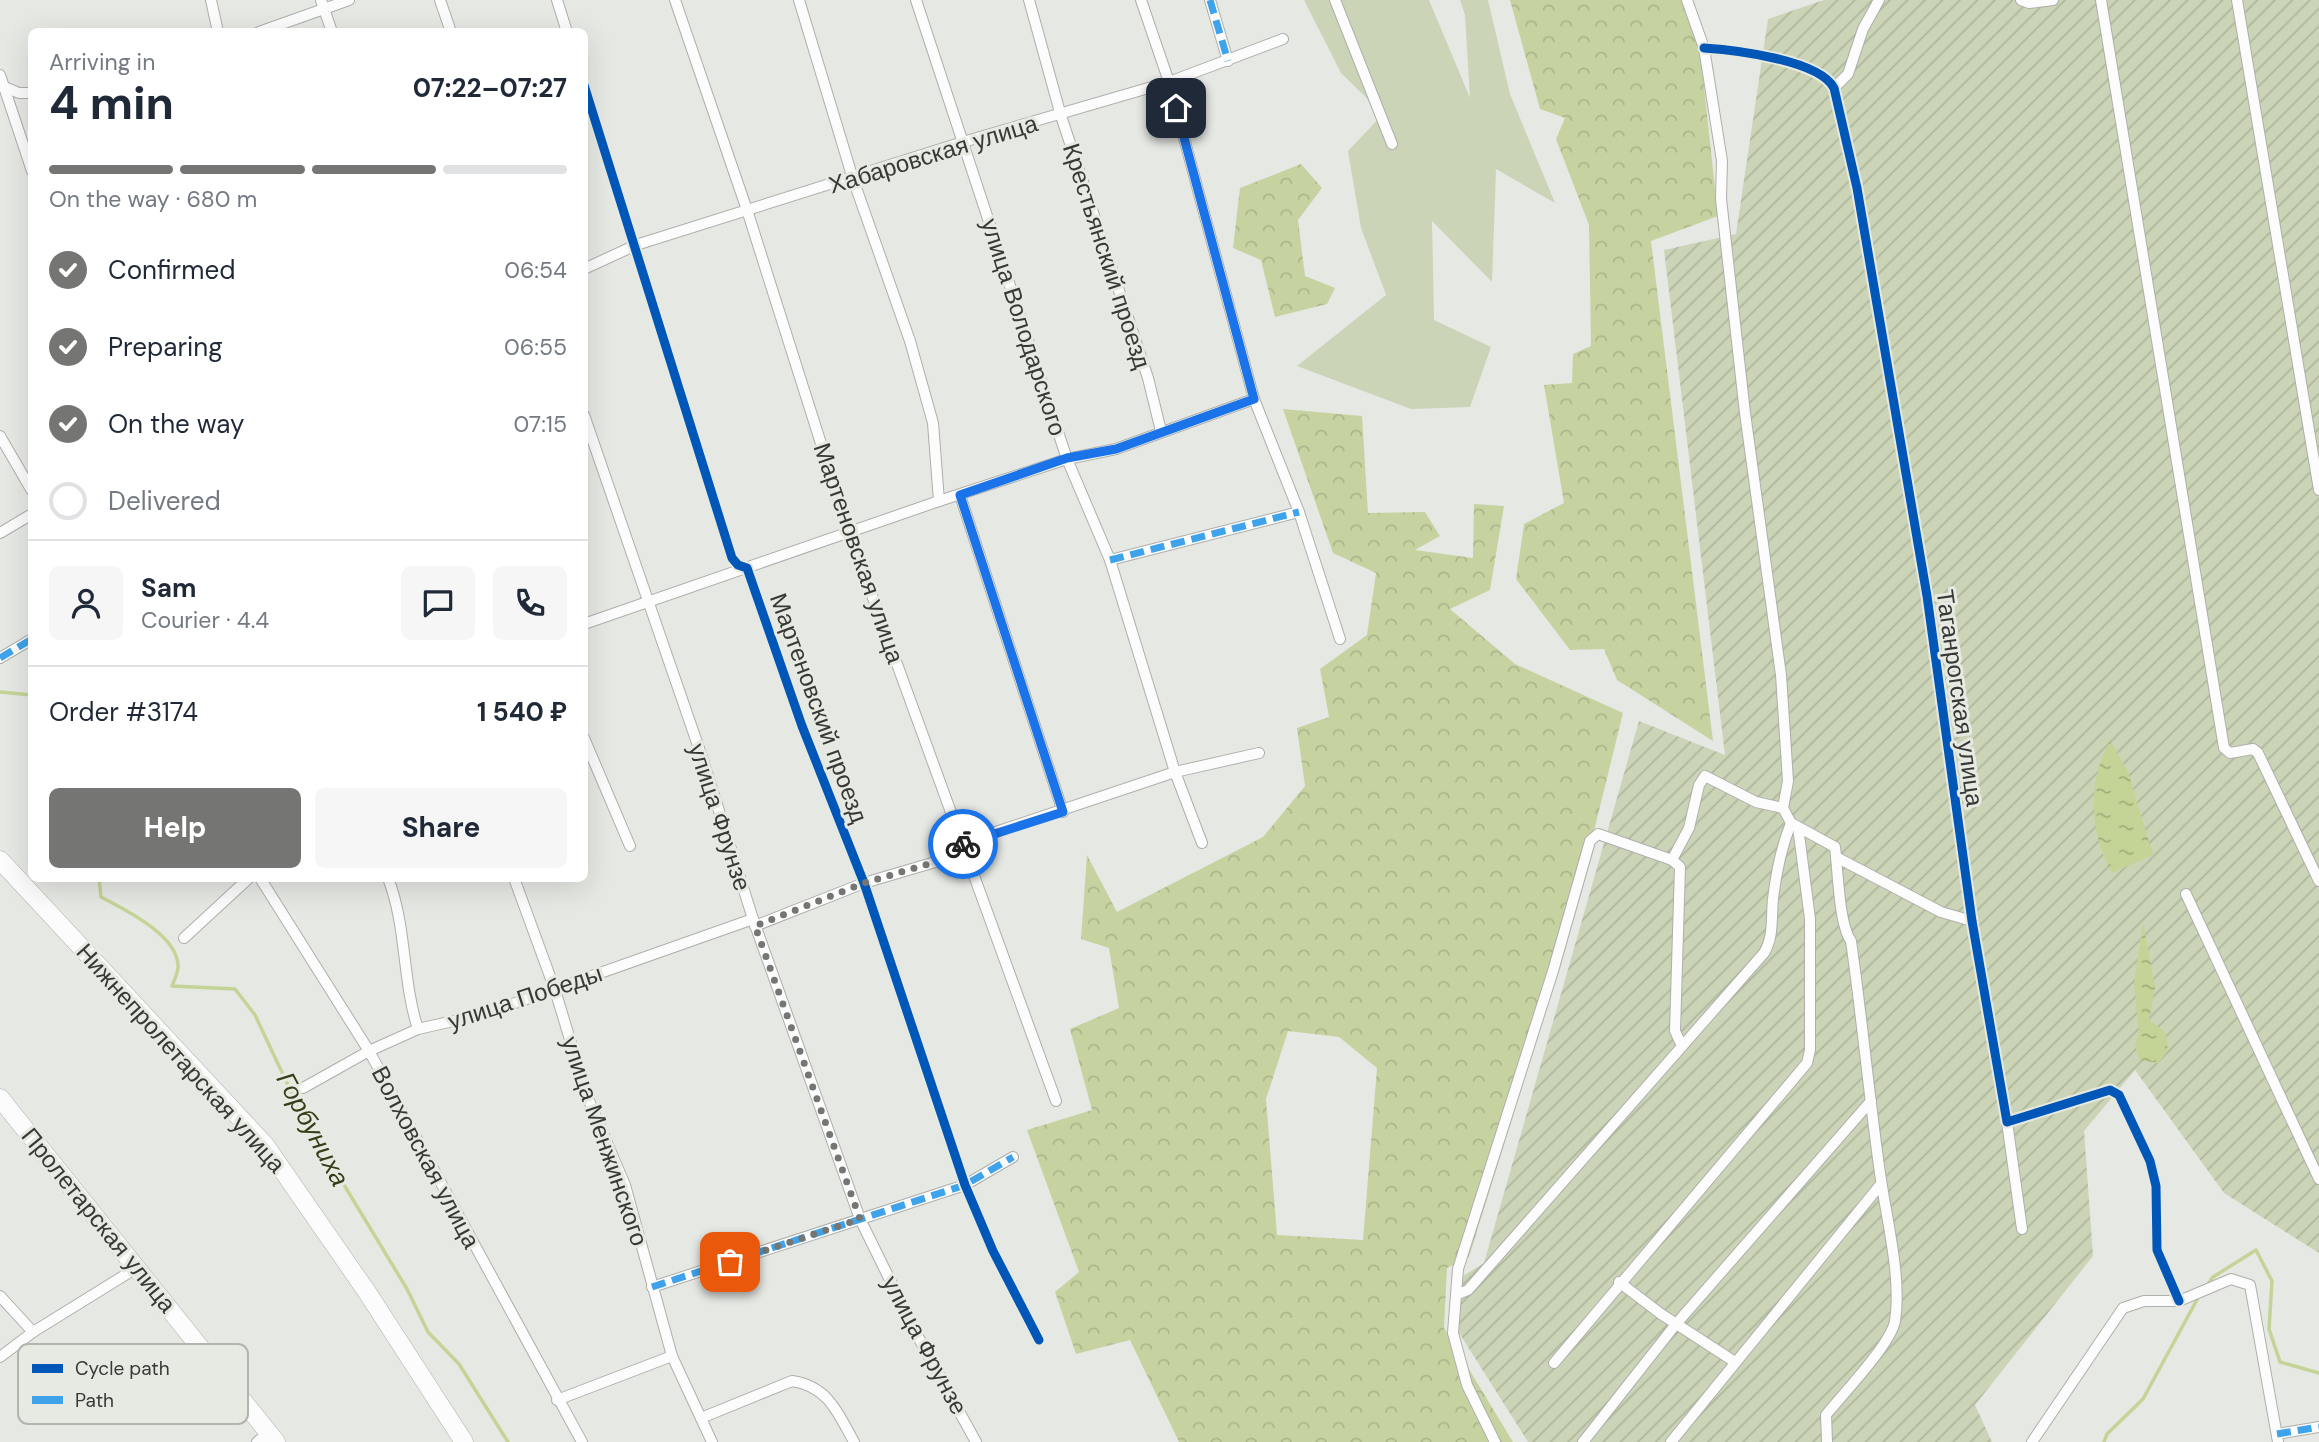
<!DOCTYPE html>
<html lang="en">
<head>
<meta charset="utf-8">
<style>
	body { margin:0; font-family:"DM Sans",sans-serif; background:#f6f6f7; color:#1f2937; height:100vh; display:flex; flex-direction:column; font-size:26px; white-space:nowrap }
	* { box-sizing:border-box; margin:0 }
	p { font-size:23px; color:#747a83 }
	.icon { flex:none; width:38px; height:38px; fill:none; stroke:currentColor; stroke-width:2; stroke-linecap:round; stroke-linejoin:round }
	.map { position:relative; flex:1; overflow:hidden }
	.sheet { position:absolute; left:28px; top:28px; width:560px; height:854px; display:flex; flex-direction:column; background:#fff; border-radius:10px; box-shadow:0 7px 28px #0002 }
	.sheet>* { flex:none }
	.pin { position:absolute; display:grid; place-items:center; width:60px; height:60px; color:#fff; margin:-30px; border-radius:14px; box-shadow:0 4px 10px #0006 }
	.courier { position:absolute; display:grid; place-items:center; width:70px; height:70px; margin:-35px; border:5px solid #1a73e8; border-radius:50%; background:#fff; color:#222; box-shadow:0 2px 9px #0007 }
	.summary em { font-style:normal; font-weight:700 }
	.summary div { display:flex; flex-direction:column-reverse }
	.summary { display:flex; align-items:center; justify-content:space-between; height:119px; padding:0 21px }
	h1 { font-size:46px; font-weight:700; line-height:52px }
	.bar { display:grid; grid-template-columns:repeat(4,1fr); gap:10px 7px; align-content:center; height:84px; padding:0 21px }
	.bar i { height:9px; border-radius:5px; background:#e0e1e3 }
	.bar .selected { background:#757673 }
	.bar p { grid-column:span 4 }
	.line { display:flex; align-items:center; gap:18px; padding:0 21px; border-top:2px solid #e0e1e3 }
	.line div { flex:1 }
	.round { display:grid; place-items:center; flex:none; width:74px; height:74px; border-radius:10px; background:#f6f6f7 }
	ol { padding:0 21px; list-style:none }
	li { display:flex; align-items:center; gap:21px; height:77px }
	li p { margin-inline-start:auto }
	li .icon { padding:7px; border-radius:50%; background:#757673; color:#fff; stroke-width:4 }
	li:last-child { color:#747a83 }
	li i { width:38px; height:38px; border:4px solid #e0e1e3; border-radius:50% }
	.action { display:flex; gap:14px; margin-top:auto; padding:14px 21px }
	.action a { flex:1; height:80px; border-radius:10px; background:#757673; color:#fff; font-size:28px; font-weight:700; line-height:80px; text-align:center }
	.action a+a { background:#f6f6f7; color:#1f2937 }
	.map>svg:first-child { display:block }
	.grass { fill:#cbd4b6 }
	.forest { fill:url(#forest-crowns); fill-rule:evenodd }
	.garden { fill:url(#garden-furrows) }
	.water { fill:url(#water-ripples) }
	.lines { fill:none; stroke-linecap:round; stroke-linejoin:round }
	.stream { stroke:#c4d496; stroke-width:3.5 }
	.minor-casing { stroke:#aeafac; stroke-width:12 }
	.primary-casing { stroke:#aeafac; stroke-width:19 }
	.minor { stroke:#fbfcfb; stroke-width:10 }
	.primary { stroke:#fbfcfb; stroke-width:18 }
	.quiet { stroke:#3fa3eb; stroke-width:7; stroke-dasharray:14 7; stroke-linecap:butt }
	.cycleway-casing { stroke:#e7eae2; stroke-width:13 }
	.cycleway { stroke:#0057b8; stroke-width:9 }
	.done { stroke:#757673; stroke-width:7; stroke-dasharray:0 12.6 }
	.route { stroke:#1a73e8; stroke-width:9 }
	.labels { text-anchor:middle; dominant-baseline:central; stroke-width:6; stroke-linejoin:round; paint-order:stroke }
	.street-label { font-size:24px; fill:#383936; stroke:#e7eae2 }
	.water-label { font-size:26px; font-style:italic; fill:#343e19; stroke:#e7eae2 }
	.key { fill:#e7eae2; stroke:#b2b5ae; stroke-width:2 }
	.key-label { font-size:19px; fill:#383936 }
</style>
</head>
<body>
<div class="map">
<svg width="2319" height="1442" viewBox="0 0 2319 1442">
	<defs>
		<pattern id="forest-crowns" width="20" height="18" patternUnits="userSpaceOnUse" patternTransform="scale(1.75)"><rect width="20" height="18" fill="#c6d3a1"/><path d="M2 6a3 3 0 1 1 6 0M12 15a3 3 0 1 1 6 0" fill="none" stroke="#abb68b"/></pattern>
		<pattern id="garden-furrows" width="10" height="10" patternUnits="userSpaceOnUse" patternTransform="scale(1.75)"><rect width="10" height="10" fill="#cbd4b6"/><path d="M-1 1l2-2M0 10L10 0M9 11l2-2" fill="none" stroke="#afb79d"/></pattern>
		<pattern id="water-ripples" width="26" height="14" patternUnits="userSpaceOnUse" patternTransform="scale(1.75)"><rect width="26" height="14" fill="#c4d496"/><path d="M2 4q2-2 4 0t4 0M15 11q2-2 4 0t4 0" fill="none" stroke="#a0ad7b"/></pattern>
	</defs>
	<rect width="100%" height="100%" fill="#e6e8e4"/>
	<path class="grass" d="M1304,0H1429L1470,98L1465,15L1460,0H1488L1510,94L1555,203L1496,169L1492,282L1432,221L1434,320L1491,347L1470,407L1411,409L1297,366L1386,295L1361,228L1348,151L1383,114L1341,73Z"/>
	<g class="forest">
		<path d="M1510,0H1688L1697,22L1718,216L1651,241L1713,741L1617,680L1604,649L1570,650L1516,579L1524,524L1564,503L1544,385L1572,383L1573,354L1591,346L1589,225L1556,139L1565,118L1540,109Z"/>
		<path d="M1301,164L1322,188L1298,220L1305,276L1335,288L1327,304L1275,317L1261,260L1233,248L1240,188Z"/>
		<path d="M1283,409L1362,416L1368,513L1425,512L1440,536L1415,550L1473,558L1474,504L1504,506L1490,590L1450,609L1515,664L1623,713L1565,949L1469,1257L1447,1268L1444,1328L1513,1442H1179L1130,1340L1076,1354L1055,1292L1079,1272L1027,1130L1092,1110L1070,1029L1119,1008L1109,948L1081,939L1087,855L1117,912L1263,837L1305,786L1297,728L1329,717L1320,669L1367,635L1376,573L1333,553ZM1288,1031L1339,1037L1377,1068L1363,1240L1277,1235L1266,1099Z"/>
	</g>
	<path class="garden" d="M1824,0H2319V1253L2224,1193L2135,1070L2084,1131L2093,1256L1975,1405L1992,1442H1528L1456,1328L1458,1279L1484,1263L1639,721L1725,755L1664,250L1736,234L1768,19Z"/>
	<g class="water">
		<path d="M2110,741L2128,772L2153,855L2112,873C2089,833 2087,781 2110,741Z"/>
		<path d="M2143,922L2155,987L2149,1020L2166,1033L2168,1051L2158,1063L2140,1060L2135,1045L2139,1032L2134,984Z"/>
	</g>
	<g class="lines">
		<g class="stream">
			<path d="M0,692L32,695"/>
			<path d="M99,878L101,897C125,910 176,934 178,965C179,971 174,980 172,986L235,989L255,1015L303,1117L407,1289L428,1332L459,1364L508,1442"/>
			<path d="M2206,1287L2213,1277L2256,1250L2272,1281L2269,1329L2280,1362L2319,1373"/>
			<path d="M2104,1442L2107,1434L2143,1399L2199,1296"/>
		</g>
		<defs>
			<g id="minor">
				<path d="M211,0L218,32"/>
				<path d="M321,0L332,32"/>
				<path d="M440,0L451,32"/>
				<path d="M557,0L567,32"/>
				<path d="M675,0L747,210L849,532L1056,1101"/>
				<path d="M799,0L853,179L910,341L933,423L939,501"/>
				<path d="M916,0L1067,459L1110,560L1175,772L1202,843"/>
				<path d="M1029,0L1061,116L1148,378L1161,431"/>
				<path d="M1141,0L1169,82L1254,399L1299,512L1340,639"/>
				<path d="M1210,0L1228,61"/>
				<path d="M1335,0L1392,144"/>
				<path d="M1687,0L1704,48L1722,161L1721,199L1745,413L1781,675L1788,781L1783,808L1791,823L1835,847C1838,871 1839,925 1851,941C1862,1018 1869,1096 1880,1173C1886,1217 1902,1278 1895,1321C1891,1344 1842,1395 1826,1415L1827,1442"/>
				<path d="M2021,0L2029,3L2053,0"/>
				<path d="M2101,0L2224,748L2230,753L2253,749L2258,753L2319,881"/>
				<path d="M2237,0L2319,490"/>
				<path d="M259,32L349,0"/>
				<path d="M1704,48C1735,50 1819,60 1834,88L1857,188L1927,596L1972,921L2007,1122L2110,1090L2119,1095L2150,1161L2156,1186L2157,1250L2179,1301"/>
				<path d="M0,75L32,171"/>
				<path d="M0,85L19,93H32"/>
				<path d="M584,85L732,558L738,565L747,568L802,726L864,883L965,1185L993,1251L1039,1340"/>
				<path d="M1834,88L1848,74L1863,29L1879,0"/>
				<path d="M584,269L636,245L963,142L1169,82L1283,39"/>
				<path d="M584,415L703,760L753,919L860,1219L917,1335L976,1442"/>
				<path d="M0,436L32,491"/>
				<path d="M960,495L1063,812"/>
				<path d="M0,533L32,514"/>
				<path d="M1110,560L1299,512"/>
				<path d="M584,624L939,501L1067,459L1116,449L1254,399"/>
				<path d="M0,658L32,639"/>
				<path d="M584,738L630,846"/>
				<path d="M963,843L1175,772L1259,753"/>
				<path d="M1836,857L1941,912L1972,921"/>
				<path d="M1672,860L1689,828L1699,785L1705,776L1756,802L1783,808"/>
				<path d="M260,878L369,1051L582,1442"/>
				<path d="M388,878C407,927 402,980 418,1029"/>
				<path d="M514,878L555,990L587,1096L625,1185L672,1356L712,1442"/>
				<path d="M2186,894L2319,1179"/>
				<path d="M755,926L864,883L966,853"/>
				<path d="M184,938L249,878"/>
				<path d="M303,1088L369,1051L418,1029L484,1014L753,919"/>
				<path d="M2007,1122L2022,1229"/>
				<path d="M1619,1282L1661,1314L1735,1362"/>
				<path d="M652,1287L965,1185L1013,1157"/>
				<path d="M1456,1295L1468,1290L1764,953C1774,936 1771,919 1773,899C1776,873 1781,848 1791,823"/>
				<path d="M0,1296L33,1332"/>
				<path d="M0,1357L33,1332L138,1267"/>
				<path d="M1554,1363L1807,1063L1810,1050V919L1798,827"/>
				<path d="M557,1400L672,1356"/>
				<path d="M701,1418L792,1381C828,1386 838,1413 854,1442"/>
				<path d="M2277,1434L2319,1427"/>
				<path d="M257,1442L268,1433"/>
				<path d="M1495,1442L1467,1385L1453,1333L1458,1269L1553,971L1590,841L1598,834L1672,860L1680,867L1675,1031L1682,1046"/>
				<path d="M1583,1442L1676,1324L1871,1101"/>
				<path d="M1671,1442L1881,1184"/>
				<path d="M2032,1442L2123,1308L2144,1301H2179L2231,1279L2250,1285L2278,1442"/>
			</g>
			<g id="primary">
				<path d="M0,860L265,1145L367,1292L464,1442"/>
				<path d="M0,1098L276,1442"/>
			</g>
		</defs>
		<use href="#minor" class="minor-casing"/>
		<use href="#primary" class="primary-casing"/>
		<use href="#minor" class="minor"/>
		<use href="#primary" class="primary"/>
		<g class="quiet">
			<path d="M1210,0L1228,61"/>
			<path d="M1110,560L1299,512"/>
			<path d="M0,658L32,639"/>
			<path d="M652,1287L965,1185L1013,1157"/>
			<path d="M2277,1434L2319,1427"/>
		</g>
		<defs>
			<g id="cycleway">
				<path d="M1704,48C1735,50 1819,60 1834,88L1857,188L1927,596L1972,921L2007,1122L2110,1090L2119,1095L2150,1161L2156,1186L2157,1250L2179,1301"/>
				<path d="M584,85L732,558L738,565L747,568L802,726L864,883L965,1185L993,1251L1039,1340"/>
			</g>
		</defs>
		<use href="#cycleway" class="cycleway-casing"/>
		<use href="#cycleway" class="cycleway"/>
	</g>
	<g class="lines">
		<path class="done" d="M730,1262L860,1219L755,926L864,883L966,853L963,844"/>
		<path class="route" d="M963,844L1063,812L960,495L1067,458L1116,449L1254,399L1176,108"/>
	</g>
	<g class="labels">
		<g class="street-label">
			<text transform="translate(933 154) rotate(-17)">Хабаровская улица</text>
			<text transform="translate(1107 256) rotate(72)">Крестьянский проезд</text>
			<text transform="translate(1024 327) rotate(72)">улица Володарского</text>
			<text transform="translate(859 553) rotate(71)">Мартеновская улица</text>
			<text transform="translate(1960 698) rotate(82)">Таганрогская улица</text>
			<text transform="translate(819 708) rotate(70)">Мартеновский проезд</text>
			<text transform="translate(720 817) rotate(72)">улица Фрунзе</text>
			<text transform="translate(525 997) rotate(-18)">улица Победы</text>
			<text transform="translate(181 1058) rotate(48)">Нижнепролетарская улица</text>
			<text transform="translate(605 1141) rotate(71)">улица Менжинского</text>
			<text transform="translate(426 1157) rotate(62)">Волховская улица</text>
			<text transform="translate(99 1220) rotate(51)">Пролетарская улица</text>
			<text transform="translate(925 1345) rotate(62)">улица Фрунзе</text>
		</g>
		<g class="water-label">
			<text transform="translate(313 1129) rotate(62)">Горбуниха</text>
		</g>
	</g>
	<rect x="18" y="1344" width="230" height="80" rx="10" class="key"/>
	<rect x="32" y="1364" width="31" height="9" fill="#0057b8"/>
	<rect x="32" y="1396" width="31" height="8" fill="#3fa3eb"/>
	<g class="key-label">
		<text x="75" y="1375">Cycle path</text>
		<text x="75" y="1407">Path</text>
	</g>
</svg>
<div class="pin" style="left:730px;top:1262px;background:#ea580c"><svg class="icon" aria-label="bag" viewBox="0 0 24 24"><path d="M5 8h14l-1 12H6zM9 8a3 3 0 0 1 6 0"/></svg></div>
<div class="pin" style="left:1176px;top:108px;background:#1f2937"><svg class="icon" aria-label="home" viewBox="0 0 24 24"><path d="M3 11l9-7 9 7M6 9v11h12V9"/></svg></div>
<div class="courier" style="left:963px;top:844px"><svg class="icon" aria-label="bike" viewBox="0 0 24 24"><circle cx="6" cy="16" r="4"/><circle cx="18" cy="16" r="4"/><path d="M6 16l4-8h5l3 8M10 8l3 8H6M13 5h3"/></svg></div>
<section class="sheet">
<div class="summary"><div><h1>4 min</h1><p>Arriving in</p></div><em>07:22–07:27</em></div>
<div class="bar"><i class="selected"></i><i class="selected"></i><i class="selected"></i><i></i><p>On the way · 680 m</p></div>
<ol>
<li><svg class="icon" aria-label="check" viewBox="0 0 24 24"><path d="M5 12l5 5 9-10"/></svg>Confirmed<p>06:54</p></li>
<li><svg class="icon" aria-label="check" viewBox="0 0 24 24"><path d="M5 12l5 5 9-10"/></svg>Preparing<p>06:55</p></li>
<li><svg class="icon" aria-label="check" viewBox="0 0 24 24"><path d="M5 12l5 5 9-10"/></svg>On the way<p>07:15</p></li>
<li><i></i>Delivered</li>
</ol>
<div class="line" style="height:126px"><a class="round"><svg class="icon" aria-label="person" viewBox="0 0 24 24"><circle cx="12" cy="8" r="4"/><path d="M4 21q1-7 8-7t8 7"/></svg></a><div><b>Sam</b><p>Courier · 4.4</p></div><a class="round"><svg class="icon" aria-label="chat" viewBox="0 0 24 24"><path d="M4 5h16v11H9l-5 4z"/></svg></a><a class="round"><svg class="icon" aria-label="phone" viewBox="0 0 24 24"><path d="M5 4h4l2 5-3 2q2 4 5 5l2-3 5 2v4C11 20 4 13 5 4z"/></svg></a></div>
<div class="line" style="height:91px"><div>Order #3174</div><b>1 540 ₽</b></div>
<div class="action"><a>Help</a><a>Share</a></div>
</section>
</div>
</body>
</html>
